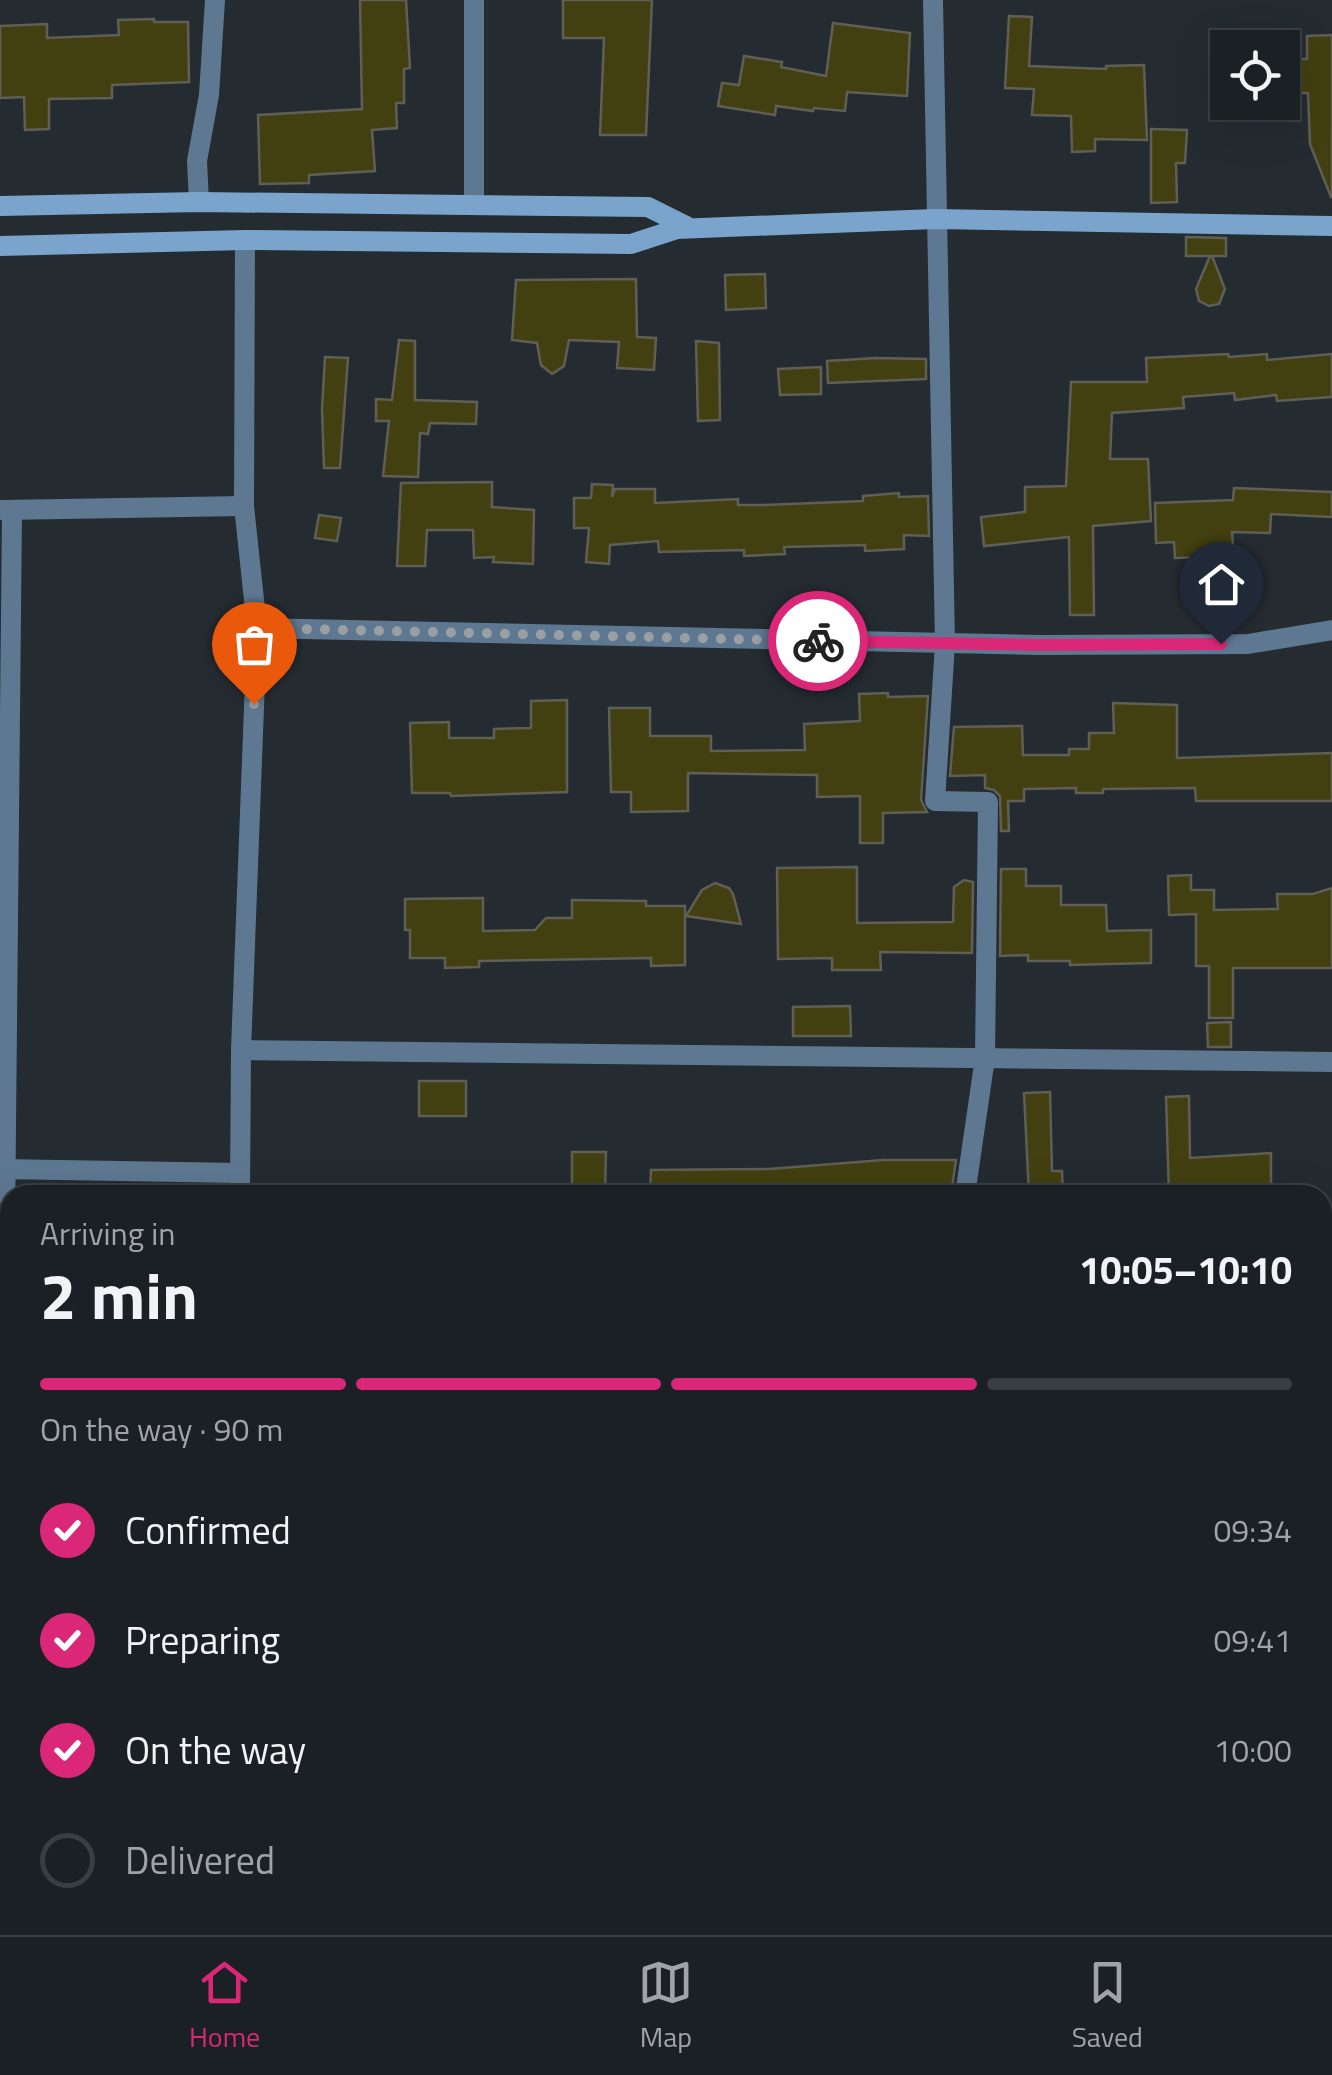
<!DOCTYPE html>
<html lang="en">
<head>
<meta charset="utf-8">
<style>
	body { margin:0; font-family:"Titillium Web",sans-serif; background:#282d32; color:#f1f3f6; height:100vh; display:flex; flex-direction:column; font-size:38px; white-space:nowrap }
	* { box-sizing:border-box; margin:0 }
	p { font-size:32px; color:#a0a3a7 }
	.icon { flex:none; width:55px; height:55px; fill:none; stroke:currentColor; stroke-width:2; stroke-linecap:round; stroke-linejoin:round }
	.map { position:relative; flex:1; overflow:hidden }
	.panel { position:absolute; left:0px; top:1185px; width:1332px; height:750px; display:flex; flex-direction:column; background:#1b2025; border-radius:30px 30px 0 0; box-shadow:0 10px 40px #0002,0 0 0 2px #393e42 }
	.panel>* { flex:none }
	.buttons { position:absolute; left:1210px; top:30px; display:grid; gap:20px }
	.buttons a { display:grid; place-items:center; width:90px; height:90px; border-radius:0px; background:#1b2025; box-shadow:0 10px 40px #0002,0 0 0 2px #393e42; font-size:50px }
	.pin { position:absolute; display:grid; place-items:center; width:85px; height:85px; color:#fff; margin:-102px -42px; border-radius:50% 50% 50% 0; rotate:-45deg; box-shadow:0 0 10px #0007 }
	.pin .icon { rotate:45deg }
	.courier { position:absolute; display:grid; place-items:center; width:100px; height:100px; margin:-50px; border:8px solid #db2777; border-radius:50%; background:#fff; color:#222; box-shadow:0 2px 12px #0007 }
	.overview em { font-style:normal; font-weight:700 }
	.overview div { display:flex; flex-direction:column-reverse }
	.overview { display:flex; align-items:center; justify-content:space-between; height:170px; padding:0 40px }
	h1 { font-size:65px; font-weight:700; line-height:75px }
	.bar { display:grid; grid-template-columns:repeat(4,1fr); gap:15px 10px; align-content:center; height:120px; padding:0 40px }
	.bar i { height:12px; border-radius:8px; background:#393e42 }
	.bar .on { background:#db2777 }
	.bar p { grid-column:span 4 }
	ol { padding:0 40px; list-style:none }
	li { display:flex; align-items:center; gap:30px; height:110px }
	li p { margin-inline-start:auto }
	li .icon { padding:10px; border-radius:50%; background:#db2777; color:#fff; stroke-width:4 }
	li:last-child { color:#a0a3a7 }
	li i { width:55px; height:55px; border:5px solid #393e42; border-radius:50% }
	.dock { display:flex; justify-content:space-around; align-items:center; height:140px; border-top:2px solid #393e42; background:#1b2025; font-size:28px; color:#a0a3a7 }
	.dock a { display:grid; justify-items:center; gap:5px }
	.dock .on { color:#db2777 }
	.map>svg:first-child { display:block }
	.building { fill:#423f10; stroke:#5f5f56; stroke-width:2.5 }
	.lines { fill:none; stroke-linecap:round; stroke-linejoin:round }
	.street { stroke:#5e7891; stroke-width:20 }
	.secondary { stroke:#7aa4cb; stroke-width:20 }
	.done { stroke:#9a9fa3; stroke-width:10; stroke-dasharray:0 18 }
	.route { stroke:#db2777; stroke-width:12 }
</style>
</head>
<body>
<div class="map">
<svg width="1332" height="1935" viewBox="0 0 1332 1935">
	<rect width="100%" height="100%" fill="#242b31"/>
	<g class="building">
		<path d="M360,0H406L410,68L404,69V103H396L397,128L372,130L375,171L309,175V183L260,184L258,115L362,109Z"/>
		<path d="M563,0H652L646,135H600L604,38H563Z"/>
		<path d="M1009,16L1032,17L1029,66L1106,69V66L1144,65L1147,140L1095,139V151L1072,152L1071,116L1032,115L1034,89L1005,88Z"/>
		<path d="M154,19V22H188L189,82L112,85V98L49,99V129L25,130L24,97L0,98V26L47,24V38L119,35L118,20Z"/>
		<path d="M833,23L910,33L907,96L847,92L845,111L814,108L813,111L776,106L775,115L718,106L722,83L739,85L744,56L782,62L781,67L826,76Z"/>
		<path d="M1332,35V197H1331L1310,144L1308,93H1282V59H1307V36Z"/>
		<path d="M1151,129L1187,130L1185,163H1176L1177,202L1151,203Z"/>
		<path d="M1186,237L1226,238V256H1212L1225,289L1219,304L1209,306L1199,301L1196,289L1210,256H1186Z"/>
		<path d="M765,274L766,308L726,310L725,275Z"/>
		<path d="M636,279L637,337L656,338L654,370L617,368L619,342L569,340L564,366L552,374L541,365L537,343L512,340L516,280Z"/>
		<path d="M399,340L415,341V400L477,402L476,424L430,423L428,434L420,433L418,477L383,476L389,421H376V399L392,400Z"/>
		<path d="M696,341L719,343L720,420L698,421Z"/>
		<path d="M1228,354L1229,357L1267,354V360L1332,354V397L1277,401L1276,395L1235,400L1234,393L1183,397L1184,408L1112,413L1110,459H1148L1151,521L1093,526L1094,615H1070L1069,537L984,546L981,517L1025,512V487L1066,486L1071,382H1147L1146,358Z"/>
		<path d="M325,357L348,358L340,468H324L322,409Z"/>
		<path d="M876,358L926,359V379L828,383L827,361Z"/>
		<path d="M821,367V394L780,395L778,369Z"/>
		<path d="M492,482V507L534,510L533,564L493,562L494,557L474,558L473,530H427L425,566H397L401,483Z"/>
		<path d="M592,484L613,485L612,497L615,489H655V503L738,499V505H764L863,501V496L899,493V497L928,496L929,536L904,535V549L865,551V545L784,547L785,554L744,556V550L659,552L658,541L610,545L609,564L586,562L589,528H574V498H591Z"/>
		<path d="M1234,488L1332,492V517L1271,514L1270,533L1232,532L1235,570L1207,572L1206,557L1175,558L1174,542L1156,543L1155,503L1233,500Z"/>
		<path d="M319,515L341,518L337,541L315,538Z"/>
		<path d="M888,693V697L928,696L921,800L927,812L883,813V843H860V796L817,797V775L688,773V811L631,812V792H611L609,708H650V736H711V751L805,750L804,724L860,721L859,694Z"/>
		<path d="M567,700V792L451,796L450,793H412L410,723L449,722V738H494V729L531,728V701Z"/>
		<path d="M1113,703L1177,705V758L1332,753V801H1196L1195,788L1103,789V793H1076V788L1024,789V801H1008L1009,831H1001L1000,796L994,790L985,788V775L950,776L954,727L1022,726L1023,755H1069V749H1089V733H1114Z"/>
		<path d="M857,867V923L953,922L954,887L964,880L973,882L972,953L880,952L881,970H832V958L778,959L777,868Z"/>
		<path d="M1001,869H1026V886H1061V905H1106L1107,931L1151,930V963L1070,965V961H1028V955L1000,956Z"/>
		<path d="M1191,875V890H1214V910L1278,909L1277,894H1313L1332,888V968H1233V1018H1209V966H1196V914L1169,915L1168,876Z"/>
		<path d="M715,883L729,888L733,894L741,924L686,916L702,890Z"/>
		<path d="M483,898V931L535,930L546,918H572V900L646,901V906H685V965L651,966V958L479,961V967L445,968V958H410V930H405V899Z"/>
		<path d="M850,1006L851,1036H793V1007Z"/>
		<path d="M1231,1022V1047H1208L1207,1023Z"/>
		<rect x="419" y="1081" width="47" height="35"/>
		<path d="M1050,1092L1052,1171H1062L1063,1195H1029L1024,1093Z"/>
		<path d="M1189,1096L1190,1158L1271,1153V1185L1191,1189V1195H1169L1166,1097Z"/>
		<path d="M572,1152H606L605,1192H572Z"/>
		<path d="M883,1160H956L951,1194L946,1195V1190L898,1192V1195H650L651,1170L769,1169Z"/>
	</g>
	<g class="lines">
		<g class="street">
			<path d="M933,0L945,644L935,801L988,802L985,1058L965,1195"/>
			<path d="M199,202L197,161L209,95L215,0"/>
			<path d="M474,204V0"/>
			<path d="M2,510L244,506"/>
			<path d="M257,628L1040,645L1248,644L1332,630"/>
			<path d="M241,1050L1332,1062"/>
			<path d="M0,1169L240,1173"/>
			<path d="M240,1195L241,1050L257,628L244,506L245,240"/>
			<path d="M1322,1375H1332"/>
			<path d="M0,1741L12,510"/>
			<path d="M1322,1762L1332,1759"/>
			<path d="M789,1925L790,1935"/>
			<path d="M938,1925L939,1935"/>
			<path d="M236,1935V1925"/>
		</g>
		<g class="secondary">
			<path d="M0,206L199,202L648,207L686,226"/>
			<path d="M676,229L935,219L1332,226"/>
			<path d="M0,246L245,240L631,244L686,226"/>
		</g>
	</g>
	<g class="lines">
		<path class="done" d="M254,704L257,628L818,641"/>
		<path class="route" d="M818,641L1040,645L1221,644"/>
	</g>
</svg>
<div class="buttons">
<a><svg class="icon" aria-label="locate" viewBox="0 0 24 24"><circle cx="12" cy="12" r="6"/><path d="M12 2v4M12 18v4M2 12h4M18 12h4"/></svg></a>
</div>
<div class="pin" style="left:254px;top:704px;background:#ea580c"><svg class="icon" aria-label="bag" viewBox="0 0 24 24"><path d="M5 8h14l-1 12H6zM9 8a3 3 0 0 1 6 0"/></svg></div>
<div class="pin" style="left:1221px;top:644px;background:#1f2937"><svg class="icon" aria-label="home" viewBox="0 0 24 24"><path d="M3 11l9-7 9 7M6 9v11h12V9"/></svg></div>
<div class="courier" style="left:818px;top:641px"><svg class="icon" aria-label="bike" viewBox="0 0 24 24"><circle cx="6" cy="16" r="4"/><circle cx="18" cy="16" r="4"/><path d="M6 16l4-8h5l3 8M10 8l3 8H6M13 5h3"/></svg></div>
<section class="panel">
<div class="overview"><div><h1>2 min</h1><p>Arriving in</p></div><em>10:05–10:10</em></div>
<div class="bar"><i class="on"></i><i class="on"></i><i class="on"></i><i></i><p>On the way · 90 m</p></div>
<ol>
<li><svg class="icon" aria-label="check" viewBox="0 0 24 24"><path d="M5 12l5 5 9-10"/></svg>Confirmed<p>09:34</p></li>
<li><svg class="icon" aria-label="check" viewBox="0 0 24 24"><path d="M5 12l5 5 9-10"/></svg>Preparing<p>09:41</p></li>
<li><svg class="icon" aria-label="check" viewBox="0 0 24 24"><path d="M5 12l5 5 9-10"/></svg>On the way<p>10:00</p></li>
<li><i></i>Delivered</li>
</ol>
</section>
</div>
<nav class="dock">
<a class="on"><svg class="icon" aria-label="home" viewBox="0 0 24 24"><path d="M3 11l9-7 9 7M6 9v11h12V9"/></svg>Home</a>
<a><svg class="icon" aria-label="map" viewBox="0 0 24 24"><path d="M3 6l6-2 6 2 6-2v14l-6 2-6-2-6 2zM9 4v14M15 6v14"/></svg>Map</a>
<a><svg class="icon" aria-label="saved" viewBox="0 0 24 24"><path d="M7 4h10v16l-5-4-5 4z"/></svg>Saved</a>
</nav>
</body>
</html>
